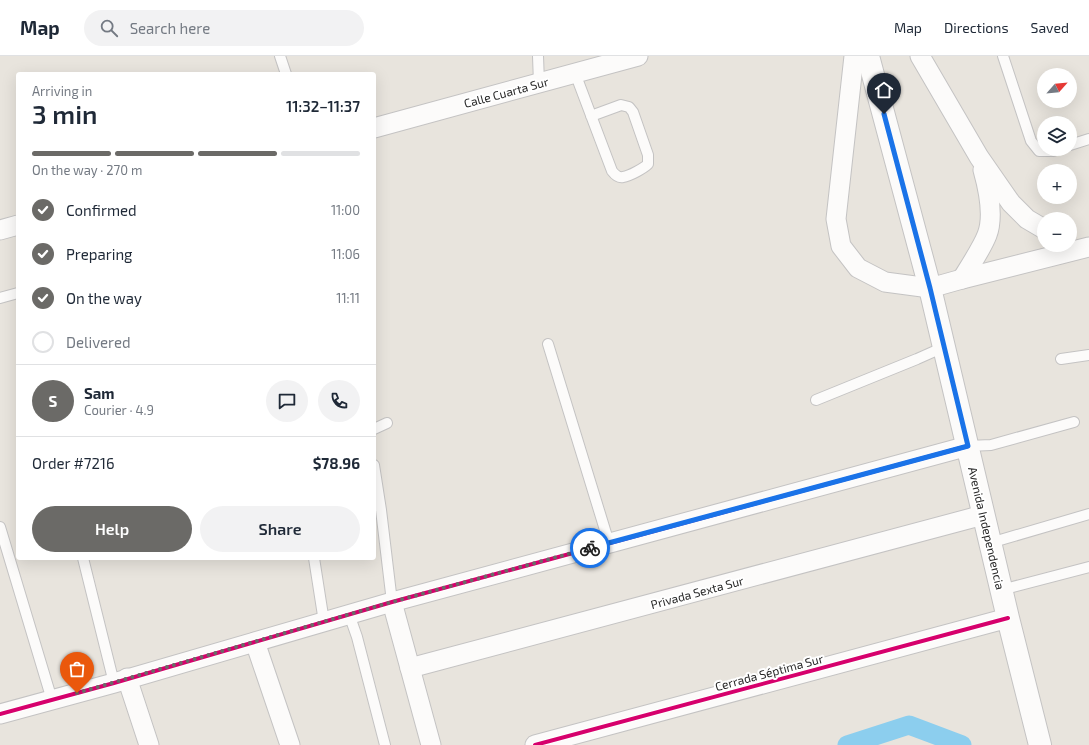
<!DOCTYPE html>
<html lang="en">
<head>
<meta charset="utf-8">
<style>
	body { margin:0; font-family:"Exo 2",sans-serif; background:#f2f2f3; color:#1f2937; height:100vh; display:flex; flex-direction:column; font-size:15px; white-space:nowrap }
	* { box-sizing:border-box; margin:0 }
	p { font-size:13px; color:#747a83 }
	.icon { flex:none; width:22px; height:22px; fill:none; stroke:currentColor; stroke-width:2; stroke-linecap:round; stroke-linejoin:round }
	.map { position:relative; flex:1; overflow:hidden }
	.panel { position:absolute; left:16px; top:16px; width:360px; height:488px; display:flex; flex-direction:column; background:#fff; border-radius:4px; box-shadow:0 4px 16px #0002 }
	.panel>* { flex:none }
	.needle { width:26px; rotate:63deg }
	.buttons { position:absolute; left:1037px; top:12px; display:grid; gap:8px }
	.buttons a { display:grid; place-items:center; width:40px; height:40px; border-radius:50%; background:#fff; box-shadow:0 4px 16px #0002; font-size:20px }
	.pin { position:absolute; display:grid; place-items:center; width:34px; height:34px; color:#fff; margin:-41px -17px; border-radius:50% 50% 50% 0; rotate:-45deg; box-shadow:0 0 4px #0007 }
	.pin .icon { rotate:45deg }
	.courier { position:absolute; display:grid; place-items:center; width:40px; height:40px; margin:-20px; border:3px solid #1a73e8; border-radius:50%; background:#fff; color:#222; box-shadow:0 1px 5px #0007 }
	.summary em { font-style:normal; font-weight:600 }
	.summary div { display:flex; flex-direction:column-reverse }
	.summary { display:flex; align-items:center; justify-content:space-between; height:68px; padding:0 16px }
	h1 { font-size:26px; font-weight:600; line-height:30px }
	.bar { display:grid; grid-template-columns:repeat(4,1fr); gap:6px 4px; align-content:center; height:48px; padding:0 16px }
	.bar i { height:5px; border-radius:3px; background:#e0e1e3 }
	.bar .active { background:#6b6a67 }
	.bar p { grid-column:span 4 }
	.line { display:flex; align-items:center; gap:10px; padding:0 16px; border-top:1px solid #e0e1e3 }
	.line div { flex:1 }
	.round { display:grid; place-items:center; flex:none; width:42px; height:42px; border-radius:21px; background:#f2f2f3 }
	ol { padding:0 16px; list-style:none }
	li { display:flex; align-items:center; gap:12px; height:44px }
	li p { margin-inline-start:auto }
	li .icon { padding:4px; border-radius:50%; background:#6b6a67; color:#fff; stroke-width:4 }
	li:last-child { color:#747a83 }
	li i { width:22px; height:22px; border:2px solid #e0e1e3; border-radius:50% }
	.action { display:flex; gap:8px; margin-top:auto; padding:8px 16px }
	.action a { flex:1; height:46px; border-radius:24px; background:#6b6a67; color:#fff; font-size:16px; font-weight:600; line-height:46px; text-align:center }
	.action a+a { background:#f2f2f3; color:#1f2937 }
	header { display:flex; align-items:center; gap:24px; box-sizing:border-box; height:56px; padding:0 20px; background:#fff; border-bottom:1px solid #e0e1e3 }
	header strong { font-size:19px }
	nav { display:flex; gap:22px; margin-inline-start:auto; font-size:14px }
	.search { width:280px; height:36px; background:#f2f2f3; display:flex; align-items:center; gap:10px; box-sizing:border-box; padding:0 14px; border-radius:22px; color:#747a83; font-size:15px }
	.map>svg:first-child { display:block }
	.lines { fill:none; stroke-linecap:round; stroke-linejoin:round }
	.canal { stroke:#8cceee; stroke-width:19 }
	.service-casing { stroke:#c4c3c3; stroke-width:12 }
	.minor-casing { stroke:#c4c3c3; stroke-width:21 }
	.secondary-casing { stroke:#c4c3c3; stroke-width:24 }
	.service { stroke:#fcfbfa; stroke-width:10 }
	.minor { stroke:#fcfbfa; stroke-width:19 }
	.secondary { stroke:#fcfbfa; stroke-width:22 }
	.cycleway-casing { stroke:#fff; stroke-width:6 }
	.cycleway { stroke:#d6006c; stroke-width:4 }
	.done { stroke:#6b6a67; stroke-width:4; stroke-dasharray:0 7.2 }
	.route { stroke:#1a73e8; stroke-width:5 }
	.labels { text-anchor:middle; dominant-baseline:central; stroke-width:4; stroke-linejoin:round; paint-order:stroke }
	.street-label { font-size:12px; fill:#282828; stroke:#fff }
</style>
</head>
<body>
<header>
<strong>Map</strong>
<div class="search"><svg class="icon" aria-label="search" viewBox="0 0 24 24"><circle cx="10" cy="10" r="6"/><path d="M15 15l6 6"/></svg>Search here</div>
<nav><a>Map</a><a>Directions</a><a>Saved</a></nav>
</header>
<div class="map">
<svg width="1089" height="689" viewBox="0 0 1089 689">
	<rect width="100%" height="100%" fill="#e8e4dd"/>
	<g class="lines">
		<path class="canal" d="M847,689L909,669L962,689"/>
		<defs>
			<g id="service">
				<path d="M280,0L286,18"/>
				<path d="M538,0L539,27"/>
				<path d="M1003,0L1031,85L1039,95H1053L1059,93"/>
				<path d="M575,17L612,115C615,119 618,122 623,121C630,120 644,112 648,108V99L633,56L629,51L621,49L591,60"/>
				<path d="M1070,89L1089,83"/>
				<path d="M0,242L18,237"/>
				<path d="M548,288L609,487"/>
				<path d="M1061,303L1089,299"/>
				<path d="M816,344L917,303L944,291"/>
				<path d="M374,373L387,367"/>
				<path d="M968,390L991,389L1074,366"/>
				<path d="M374,409L381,454L392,546"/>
				<path d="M0,471L52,644"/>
				<path d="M990,487L1089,458"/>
				<path d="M83,502L114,627"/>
				<path d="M314,502L324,566"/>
				<path d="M1001,534L1089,511"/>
				<path d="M349,558L357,581L385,689"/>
			</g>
			<g id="minor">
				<path d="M854,0L836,163L841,190L858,212L885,226L930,232L962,223L1089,191"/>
				<path d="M920,0L979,101L1011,147L1027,163L1044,173"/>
				<path d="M374,72L638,0"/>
				<path d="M0,174L18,169"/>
				<path d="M962,223C970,210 982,192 987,179C994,161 988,132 983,114"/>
				<path d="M392,546L431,689"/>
				<path d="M255,586L290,689"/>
				<path d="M410,612L983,459"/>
				<path d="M127,622L149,689"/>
				<path d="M0,658L114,627L392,546L968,390"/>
				<path d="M535,689L1008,562"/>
			</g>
			<path id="secondary" d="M868,0L930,232L1008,562L1040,689"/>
		</defs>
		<use href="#service" class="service-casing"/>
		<use href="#minor" class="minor-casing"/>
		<use href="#secondary" class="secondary-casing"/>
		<use href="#service" class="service"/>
		<use href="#minor" class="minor"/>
		<use href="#secondary" class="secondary"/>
		<defs>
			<g id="cycleway">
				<path d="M0,658L114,627L392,546L968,390"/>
				<path d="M535,689L1008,562"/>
			</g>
		</defs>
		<use href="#cycleway" class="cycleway-casing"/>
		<use href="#cycleway" class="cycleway"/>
	</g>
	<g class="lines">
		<path class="done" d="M77,637L392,546L590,492"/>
		<path class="route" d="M590,492L968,390L930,232L884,58"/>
	</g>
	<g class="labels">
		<g class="street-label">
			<text transform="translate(506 36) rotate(-15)">Calle Cuarta Sur</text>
			<text transform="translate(987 472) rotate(77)">Avenida Independencia</text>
			<text transform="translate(697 536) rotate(-15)">Privada Sexta Sur</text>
			<text transform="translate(769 616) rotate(-15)">Cerrada Séptima Sur</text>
		</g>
	</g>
</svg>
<div class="buttons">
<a><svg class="needle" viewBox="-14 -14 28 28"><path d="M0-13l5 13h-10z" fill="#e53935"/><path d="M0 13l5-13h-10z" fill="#747a83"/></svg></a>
<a><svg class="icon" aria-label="layers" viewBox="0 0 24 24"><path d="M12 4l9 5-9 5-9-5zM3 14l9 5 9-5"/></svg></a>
<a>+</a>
<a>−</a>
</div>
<div class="pin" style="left:77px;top:637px;background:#ea580c"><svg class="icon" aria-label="bag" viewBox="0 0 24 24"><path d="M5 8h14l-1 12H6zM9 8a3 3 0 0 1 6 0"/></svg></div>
<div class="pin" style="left:884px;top:58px;background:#1f2937"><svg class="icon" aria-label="home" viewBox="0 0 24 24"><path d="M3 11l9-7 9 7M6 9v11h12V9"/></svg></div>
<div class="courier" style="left:590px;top:492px"><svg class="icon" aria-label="bike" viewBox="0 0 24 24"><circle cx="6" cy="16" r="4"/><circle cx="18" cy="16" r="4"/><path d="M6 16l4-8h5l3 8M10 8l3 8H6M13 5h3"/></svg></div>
<section class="panel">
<div class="summary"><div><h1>3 min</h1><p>Arriving in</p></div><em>11:32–11:37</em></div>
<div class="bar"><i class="active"></i><i class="active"></i><i class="active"></i><i></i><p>On the way · 270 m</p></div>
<ol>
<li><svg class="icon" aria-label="check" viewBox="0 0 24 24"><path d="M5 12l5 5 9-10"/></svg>Confirmed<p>11:00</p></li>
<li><svg class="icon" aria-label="check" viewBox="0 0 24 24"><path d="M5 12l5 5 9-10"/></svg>Preparing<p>11:06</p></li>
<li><svg class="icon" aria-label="check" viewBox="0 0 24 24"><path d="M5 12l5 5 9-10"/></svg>On the way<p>11:11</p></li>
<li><i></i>Delivered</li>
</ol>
<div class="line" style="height:72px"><b class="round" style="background:#6b6a67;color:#fff">S</b><div><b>Sam</b><p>Courier · 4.9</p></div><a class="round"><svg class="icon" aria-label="chat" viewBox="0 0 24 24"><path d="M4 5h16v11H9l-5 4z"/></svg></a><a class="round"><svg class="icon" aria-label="phone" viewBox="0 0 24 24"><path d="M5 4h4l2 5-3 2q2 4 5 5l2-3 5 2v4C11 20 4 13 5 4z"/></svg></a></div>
<div class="line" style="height:52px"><div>Order #7216</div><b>$78.96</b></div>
<div class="action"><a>Help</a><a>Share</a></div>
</section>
</div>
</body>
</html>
